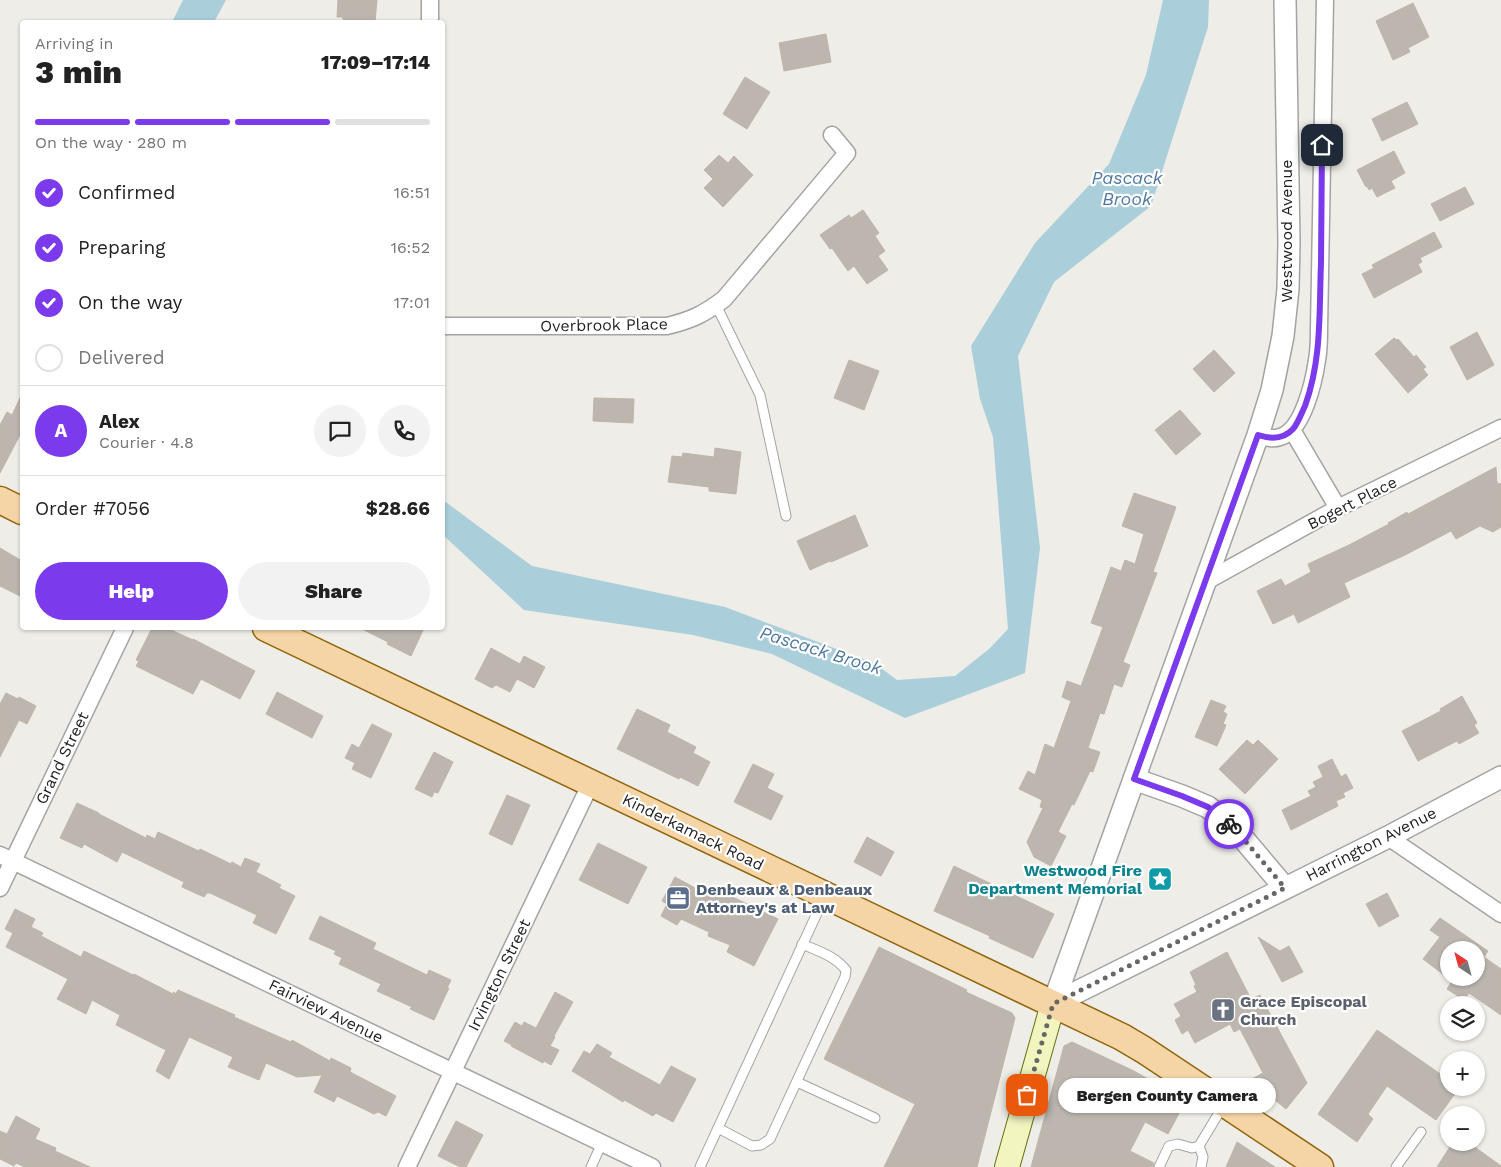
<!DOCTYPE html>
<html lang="en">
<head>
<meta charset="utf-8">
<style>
	body { margin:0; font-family:"Work Sans",sans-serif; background:#f2f2f2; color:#222; height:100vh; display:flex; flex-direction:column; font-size:19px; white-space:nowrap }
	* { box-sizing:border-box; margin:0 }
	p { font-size:16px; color:#767676 }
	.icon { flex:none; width:28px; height:28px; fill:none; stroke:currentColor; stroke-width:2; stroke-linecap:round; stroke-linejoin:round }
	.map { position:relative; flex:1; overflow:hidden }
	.drawer { position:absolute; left:20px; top:20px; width:425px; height:610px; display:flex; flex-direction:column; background:#fff; border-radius:5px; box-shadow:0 1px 4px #0004 }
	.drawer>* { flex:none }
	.needle { width:32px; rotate:324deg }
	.buttons { position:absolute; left:1440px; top:941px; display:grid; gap:10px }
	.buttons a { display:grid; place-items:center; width:45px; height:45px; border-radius:50%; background:#fff; box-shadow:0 1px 4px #0004; font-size:25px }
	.pin { position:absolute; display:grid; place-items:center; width:42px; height:42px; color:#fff; margin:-21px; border-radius:10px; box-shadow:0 2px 8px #0006 }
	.courier { position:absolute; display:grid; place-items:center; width:50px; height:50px; margin:-25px; border:4px solid #7c3aed; border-radius:50%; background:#fff; color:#222; box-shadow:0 1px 6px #0007 }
	.bubble { position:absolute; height:35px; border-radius:18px; background:#fff; box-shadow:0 1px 4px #0004; font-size:16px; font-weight:800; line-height:35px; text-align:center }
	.headline em { font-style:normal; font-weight:800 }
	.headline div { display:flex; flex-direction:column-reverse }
	.headline { display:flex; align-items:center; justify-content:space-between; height:85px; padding:0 15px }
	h1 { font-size:32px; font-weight:800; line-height:38px }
	.bar { display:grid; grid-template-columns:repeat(4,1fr); gap:8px 5px; align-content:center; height:60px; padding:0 15px }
	.bar i { height:6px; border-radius:4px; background:#e0e0e0 }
	.bar .active { background:#7c3aed }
	.bar p { grid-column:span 4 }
	.line { display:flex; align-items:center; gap:12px; padding:0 15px; border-top:1px solid #e0e0e0 }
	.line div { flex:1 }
	.round { display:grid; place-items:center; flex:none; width:52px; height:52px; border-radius:26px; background:#f2f2f2 }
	ol { padding:0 15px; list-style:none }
	li { display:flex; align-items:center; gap:15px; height:55px }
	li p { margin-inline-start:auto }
	li .icon { padding:5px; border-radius:50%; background:#7c3aed; color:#fff; stroke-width:4 }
	li:last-child { color:#767676 }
	li i { width:28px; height:28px; border:2px solid #e0e0e0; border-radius:50% }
	.primary-button { display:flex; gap:10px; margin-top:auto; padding:10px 15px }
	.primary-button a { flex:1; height:58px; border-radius:30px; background:#7c3aed; color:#fff; font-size:20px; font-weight:800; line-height:58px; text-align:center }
	.primary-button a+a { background:#f2f2f2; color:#222 }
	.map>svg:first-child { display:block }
	.water { fill:#aacfda }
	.building { fill:#bcb6af; stroke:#c0b4aa; fill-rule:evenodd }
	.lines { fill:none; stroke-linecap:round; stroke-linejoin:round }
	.service-casing { stroke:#a3a3a3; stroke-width:11 }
	.minor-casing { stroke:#a3a3a3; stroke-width:19 }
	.tertiary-casing { stroke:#a3a3a3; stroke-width:24 }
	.secondary-casing { stroke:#65700d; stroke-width:26 }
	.primary-casing { stroke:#90650b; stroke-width:29 }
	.service { stroke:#fff; stroke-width:9 }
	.minor { stroke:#fff; stroke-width:16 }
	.tertiary { stroke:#fff; stroke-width:21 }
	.secondary { stroke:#f2f5bf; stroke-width:24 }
	.primary { stroke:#f5d4a5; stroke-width:26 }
	.done { stroke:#686765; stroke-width:5; stroke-dasharray:0 9 }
	.route { stroke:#7c3aed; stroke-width:6 }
	.labels { text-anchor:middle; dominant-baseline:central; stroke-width:4.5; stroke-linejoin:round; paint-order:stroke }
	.street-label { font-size:16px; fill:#1f1f1f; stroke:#fff }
	.culture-label { font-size:16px; font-weight:bold; fill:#0d838f; stroke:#fff; text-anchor:end }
	.service-label { font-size:16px; font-weight:bold; fill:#4e5e75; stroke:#fff; text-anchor:start }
	.worship-label { font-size:16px; font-weight:bold; fill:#5b616d; stroke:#fff; text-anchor:start }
	.water-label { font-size:18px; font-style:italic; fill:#4f78a1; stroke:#fff }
</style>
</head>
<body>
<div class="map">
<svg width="1501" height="1167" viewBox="0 0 1501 1167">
	<rect width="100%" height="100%" fill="#efede7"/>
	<g class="water">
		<path d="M183,0H226L214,22H172Z"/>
		<path d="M1163,0H1209L1208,27L1151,206L1054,282L1018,356L1040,548L1025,673L905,718L772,654L693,635L524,610L443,535V500L532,566L725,607L874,663L897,680L955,676L989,649L1008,629L993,437L980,399L971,346L1035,243L1109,164L1146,75Z"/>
	</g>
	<g class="building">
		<path d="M338,0H377L375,22H343V17H337Z"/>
		<path d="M1413,3L1429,37L1408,48L1410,52L1393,60L1376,21Z"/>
		<path d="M826,34L831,62L784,71L779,43Z"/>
		<path d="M745,77L770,92L747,129L723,114Z"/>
		<path d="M1407,102L1418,124L1382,141L1372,119Z"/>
		<path d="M1394,151L1405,173L1391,181L1395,188L1377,197L1372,188L1369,190L1367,186L1366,187L1357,170Z"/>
		<path d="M719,155L728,163L734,156L753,175L723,207L704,188L713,179L704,170Z"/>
		<path d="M1465,187L1474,204L1440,221L1431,204Z"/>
		<path d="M863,210L879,233L875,236L885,251L878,256L888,270L867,284L854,266L848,271L832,248L830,249L820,235L849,215L851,218Z"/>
		<path d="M1434,232L1442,247L1420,258L1422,262L1418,264L1422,272L1374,298L1362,274L1374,268L1372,265Z"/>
		<path d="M1477,332L1494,365L1467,380L1450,347Z"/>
		<path d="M1394,338L1397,340L1398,339L1414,357L1416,355L1426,367L1423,369L1428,375L1408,393L1375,354Z"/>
		<path d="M1214,350L1235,373L1214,392L1193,369Z"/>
		<path d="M849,360L879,371L864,410L834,398Z"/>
		<path d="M22,394V431L0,473V425L7,412L12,415Z"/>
		<path d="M594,398L634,399L633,423L593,421Z"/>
		<path d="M1180,410L1201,434L1176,455L1155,430Z"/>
		<path d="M715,448L741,452L736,494L709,491V487L668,482L672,456L682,457L683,453L714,457Z"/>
		<path d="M1496,467L1497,483L1501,484V527L1493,532L1480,526L1456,539L1451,531L1405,555L1344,583L1350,597L1298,623L1294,614L1273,624L1257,591L1281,579L1285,586L1311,572L1308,564L1349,545L1389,524L1388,523L1407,512L1408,514Z"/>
		<path d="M1134,493L1176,507L1153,572L1157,573L1123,662L1130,665L1122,687L1114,684L1104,714L1100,713L1088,748L1100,752L1093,772L1090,771L1074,805L1072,804L1058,832L1066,836L1051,866L1034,857L1027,842L1043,808L1040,807L1042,800L1019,789L1028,771L1035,775L1045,744L1054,748L1071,701L1062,697L1067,681L1081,686L1103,627L1091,623L1111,567L1121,571L1125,560L1135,564L1144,534L1122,526Z"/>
		<path d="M855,515L868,546L831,562L830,561L810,570L797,541Z"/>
		<path d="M0,548L22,561V597L0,586Z"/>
		<path d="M152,628H167L193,640V639L255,671L240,699L201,679L193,694L136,666L139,661L136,660Z"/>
		<path d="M360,628H424L411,656L387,644L388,642Z"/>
		<path d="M491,648L520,664L524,656L545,667L534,688L517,679L510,692L496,685L492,688L475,679Z"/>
		<path d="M277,692L323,716L312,738L266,714Z"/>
		<path d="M6,693L18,699L19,697L36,706L27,724L19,720L0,757V704Z"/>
		<path d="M1462,696L1477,723L1474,725L1479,733L1459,744L1457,741L1418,761L1402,731L1441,711L1440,709Z"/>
		<path d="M1211,700L1226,706L1223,712L1227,714L1223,724L1226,725L1217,746L1195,737Z"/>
		<path d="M637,709L670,725L667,732L696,747L693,753L710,762L698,786L680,777L679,779L617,749Z"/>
		<path d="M372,724L392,734L371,778L352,769L355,763L345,758L352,744L359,748Z"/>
		<path d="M1247,740L1253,745L1258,740L1278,759L1245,794L1219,769Z"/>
		<path d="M434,752L453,762L438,793L434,792L432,797L415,789Z"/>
		<path d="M1332,759L1341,777L1346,774L1353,788L1343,793L1345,797L1336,801L1338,806L1291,830L1282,810L1311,796L1308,791L1316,787L1313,782L1323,777L1318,766Z"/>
		<path d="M753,764L774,774L767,788L783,796L771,820L734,802Z"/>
		<path d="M507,795L530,805L512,845L489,834Z"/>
		<path d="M77,803L99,813V814L146,838L147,835L155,839L158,832L199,851L200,849L231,864L232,862L241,867L245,858L260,864L256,872L281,885L279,888L295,896L276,934L253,923L257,915L210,893H207L204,897L182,887L184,882L122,852L117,862L84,844L82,848L60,838Z"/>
		<path d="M867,837L894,852L881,876L854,862Z"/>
		<path d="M598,843L647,867L628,904L579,880Z"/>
		<path d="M954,866L1054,914L1033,958L989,938L990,936L934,911Z"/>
		<path d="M675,877L710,896L714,888L778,919L754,966L727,952L730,945L708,936L709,932L681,919L677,925L661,916L667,904L662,901Z"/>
		<path d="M1387,893L1399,916L1379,927L1366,904Z"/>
		<path d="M15,909L35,919L31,927L43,933L41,936L81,957L84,951L133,975L134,974L173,994L174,992L176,994L178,990L235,1015L234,1017L291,1042L292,1040L330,1061L331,1058L351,1068L350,1072H351H350L396,1096L386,1116L378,1112L374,1114L337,1096L334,1102L314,1092L322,1075L297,1077L266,1063L259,1080L228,1067L233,1057L189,1037L169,1079L156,1071L166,1050L116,1025L120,1015L92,1000L86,1014L57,999L68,979L6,947L13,933L5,929Z"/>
		<path d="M320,916L376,943L373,949L427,975L429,970L451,980L447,988H449L434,1020L410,1009L412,1007L377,991L381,984L339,964L342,958L334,954L336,951L309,939Z"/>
		<path d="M1440,918L1488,951L1484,957L1501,969V1015L1469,993L1464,1000L1447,989L1452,981L1423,959L1440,937L1430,930ZM1449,950H1476V978H1449Z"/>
		<path d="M1258,937L1280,951L1289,946L1303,972L1282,982Z"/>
		<path d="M879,947L967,990L966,992L1012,1013L1015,1018L977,1167H884L915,1104L824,1059Z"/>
		<path d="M1227,952L1251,999L1260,995L1307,1083L1286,1109L1250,1080L1263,1073L1240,1029L1234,1032L1230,1024L1195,1043L1188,1030L1182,1034L1175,1020L1181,1016L1174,1004L1197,992L1194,986L1196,985L1190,972Z"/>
		<path d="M555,992L573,1002L554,1036L555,1037L550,1046L559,1050L551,1065L544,1061L543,1063L511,1046L512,1045L504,1041L515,1022L522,1026L524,1022L536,1028Z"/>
		<path d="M1377,1030L1449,1080V1088H1459L1436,1120L1387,1086L1368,1114L1373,1119L1357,1142L1318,1114Z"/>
		<path d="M1072,1042L1134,1071L1150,1080L1184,1104L1168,1134L1145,1122L1130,1151L1154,1163L1153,1167H1031L1064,1046Z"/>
		<path d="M597,1044L612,1053L609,1057L660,1085L671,1066L696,1079L673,1122L656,1113L653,1116L624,1100L623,1102L572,1071L584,1051L590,1054Z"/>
		<path d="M16,1116L40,1129L35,1139L56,1148L55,1151L90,1167H25L16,1163L14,1166L0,1159V1131L7,1134Z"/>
		<path d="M456,1121L483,1135L466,1167H460L438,1156Z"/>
		<path d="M1237,1142L1275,1167H1226Z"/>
		<path d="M1453,1142H1468L1501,1166V1167H1437Z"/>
	</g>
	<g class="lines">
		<defs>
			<g id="service">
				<path d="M716,305L760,395L786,516"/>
				<path d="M797,1082L875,1118"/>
				<path d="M718,1128L752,1146L761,1145L770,1139L845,977L846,970C835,956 818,951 802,944"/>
				<path d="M1199,1146L1203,1157L1201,1167"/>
				<path d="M591,1167L602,1143"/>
				<path d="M700,1167L824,898"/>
				<path d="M1159,1167L1169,1146L1178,1144L1192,1148L1199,1146L1223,1106"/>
				<path d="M1396,1167L1421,1132"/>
			</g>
			<g id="minor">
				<path d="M430,22V0"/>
				<path d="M442,326H667C692,320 704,314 724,299L847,153L832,135"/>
				<path d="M1292,430L1338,508"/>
				<path d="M1258,435C1265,437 1272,440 1280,437C1303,431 1314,381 1317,360C1319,350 1319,339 1319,329L1325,0"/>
				<path d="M1205,582L1338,508L1501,428"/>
				<path d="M1388,837L1501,914"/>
				<path d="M0,855L652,1167"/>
				<path d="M0,888L125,628"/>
				<path d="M407,1167L591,783"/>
			</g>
			<g id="tertiary">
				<path d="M1134,779L1182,796L1208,807L1236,830L1285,888"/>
				<path d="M1053,1004L1258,435L1272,390L1283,336L1288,289L1289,243L1285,0"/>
				<path d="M1053,1004L1388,837L1501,777"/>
			</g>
			<path id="secondary" d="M1007,1167L1053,1004"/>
			<g id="primary">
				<path d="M0,500L22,511"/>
				<path d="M266,628L1122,1037L1144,1050L1320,1167"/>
			</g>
		</defs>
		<use href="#service" class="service-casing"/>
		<use href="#minor" class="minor-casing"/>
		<use href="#tertiary" class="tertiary-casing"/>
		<use href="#secondary" class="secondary-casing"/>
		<use href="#primary" class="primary-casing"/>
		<use href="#service" class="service"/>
		<use href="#minor" class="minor"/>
		<use href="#tertiary" class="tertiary"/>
		<use href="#secondary" class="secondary"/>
		<use href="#primary" class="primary"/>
	</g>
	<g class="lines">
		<path class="done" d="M1027,1095L1053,1004L1285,888L1236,830L1229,824"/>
		<path class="route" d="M1229,824L1208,807L1182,796L1134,779L1258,435C1270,439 1283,440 1293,429C1298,423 1301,414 1305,406C1322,359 1319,312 1321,263C1321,223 1322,184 1322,145"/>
	</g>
	<defs>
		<symbol id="sight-square" viewBox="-11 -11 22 22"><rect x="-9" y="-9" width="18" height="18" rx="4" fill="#0f9aa8" stroke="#fff"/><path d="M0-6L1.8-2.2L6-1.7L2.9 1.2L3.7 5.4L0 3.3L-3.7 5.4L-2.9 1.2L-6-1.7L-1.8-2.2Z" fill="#fff"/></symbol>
		<symbol id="office-square" viewBox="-11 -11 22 22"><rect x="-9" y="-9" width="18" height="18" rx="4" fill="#5c6f8a" stroke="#fff"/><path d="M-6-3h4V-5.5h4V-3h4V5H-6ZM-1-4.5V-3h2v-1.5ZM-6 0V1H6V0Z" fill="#fff"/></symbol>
		<symbol id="church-square" viewBox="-11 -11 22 22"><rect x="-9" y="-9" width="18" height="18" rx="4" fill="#6b7280" stroke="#fff"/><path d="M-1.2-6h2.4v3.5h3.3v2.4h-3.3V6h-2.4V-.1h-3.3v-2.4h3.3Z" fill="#fff"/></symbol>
	</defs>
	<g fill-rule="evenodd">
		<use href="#sight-square" x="1146" y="865" width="28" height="28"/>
		<use href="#office-square" x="664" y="884" width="28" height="28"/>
		<use href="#church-square" x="1209" y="996" width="28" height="28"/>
	</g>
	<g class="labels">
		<g class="street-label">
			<text transform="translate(1286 231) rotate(-90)">Westwood Avenue</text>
			<text transform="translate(604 325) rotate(-1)">Overbrook Place</text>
			<text transform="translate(1352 503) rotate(-27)">Bogert Place</text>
			<text transform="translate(62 758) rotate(-64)">Grand Street</text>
			<text transform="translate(693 832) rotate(26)">Kinderkamack Road</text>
			<text transform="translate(1371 844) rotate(-27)">Harrington Avenue</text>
			<text transform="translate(499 975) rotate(-64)">Irvington Street</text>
			<text transform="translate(326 1011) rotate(26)">Fairview Avenue</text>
		</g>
		<g class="culture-label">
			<text x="1142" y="870">Westwood Fire<tspan x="1142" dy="18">Department Memorial</tspan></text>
		</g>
		<g class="service-label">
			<text x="696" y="889">Denbeaux &amp; Denbeaux<tspan x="696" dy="18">Attorney's at Law</tspan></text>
		</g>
		<g class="worship-label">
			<text x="1240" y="1001">Grace Episcopal<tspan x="1240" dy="18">Church</tspan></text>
		</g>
		<g class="water-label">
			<text x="1127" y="177">Pascack<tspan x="1127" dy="21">Brook</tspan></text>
			<text transform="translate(821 650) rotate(17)">Pascack Brook</text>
		</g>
	</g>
</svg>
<div class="buttons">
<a><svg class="needle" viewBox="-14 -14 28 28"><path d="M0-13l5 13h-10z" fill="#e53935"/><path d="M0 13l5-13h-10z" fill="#767676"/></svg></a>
<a><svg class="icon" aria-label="layers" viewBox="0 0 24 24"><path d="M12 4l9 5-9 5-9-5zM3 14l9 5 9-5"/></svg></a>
<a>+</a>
<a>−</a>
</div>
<div class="pin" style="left:1027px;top:1095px;background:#ea580c"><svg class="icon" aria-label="bag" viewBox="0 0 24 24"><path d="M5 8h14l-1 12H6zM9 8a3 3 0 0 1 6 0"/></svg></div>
<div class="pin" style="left:1322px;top:145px;background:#1f2937"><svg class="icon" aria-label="home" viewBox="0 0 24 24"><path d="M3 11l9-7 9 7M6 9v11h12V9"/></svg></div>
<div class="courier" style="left:1229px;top:824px"><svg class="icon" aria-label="bike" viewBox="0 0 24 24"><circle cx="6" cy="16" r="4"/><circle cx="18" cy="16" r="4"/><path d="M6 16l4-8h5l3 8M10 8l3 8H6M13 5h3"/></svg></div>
<div class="bubble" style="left:1058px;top:1078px;width:218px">Bergen County Camera</div>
<section class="drawer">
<div class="headline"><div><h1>3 min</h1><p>Arriving in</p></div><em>17:09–17:14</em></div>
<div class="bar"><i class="active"></i><i class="active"></i><i class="active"></i><i></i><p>On the way · 280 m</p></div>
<ol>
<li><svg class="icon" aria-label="check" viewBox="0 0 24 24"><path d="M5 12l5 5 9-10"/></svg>Confirmed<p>16:51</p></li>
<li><svg class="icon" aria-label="check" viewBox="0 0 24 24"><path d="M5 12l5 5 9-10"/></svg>Preparing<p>16:52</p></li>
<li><svg class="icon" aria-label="check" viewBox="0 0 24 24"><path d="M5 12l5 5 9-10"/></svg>On the way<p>17:01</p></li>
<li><i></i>Delivered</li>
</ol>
<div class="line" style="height:90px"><b class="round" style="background:#7c3aed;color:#fff">A</b><div><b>Alex</b><p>Courier · 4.8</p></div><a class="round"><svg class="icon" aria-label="chat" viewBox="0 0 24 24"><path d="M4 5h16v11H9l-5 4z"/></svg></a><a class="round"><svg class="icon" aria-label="phone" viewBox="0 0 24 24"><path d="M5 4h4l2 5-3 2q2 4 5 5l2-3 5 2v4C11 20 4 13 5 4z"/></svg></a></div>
<div class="line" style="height:65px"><div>Order #7056</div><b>$28.66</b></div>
<div class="primary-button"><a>Help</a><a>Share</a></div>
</section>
</div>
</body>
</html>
